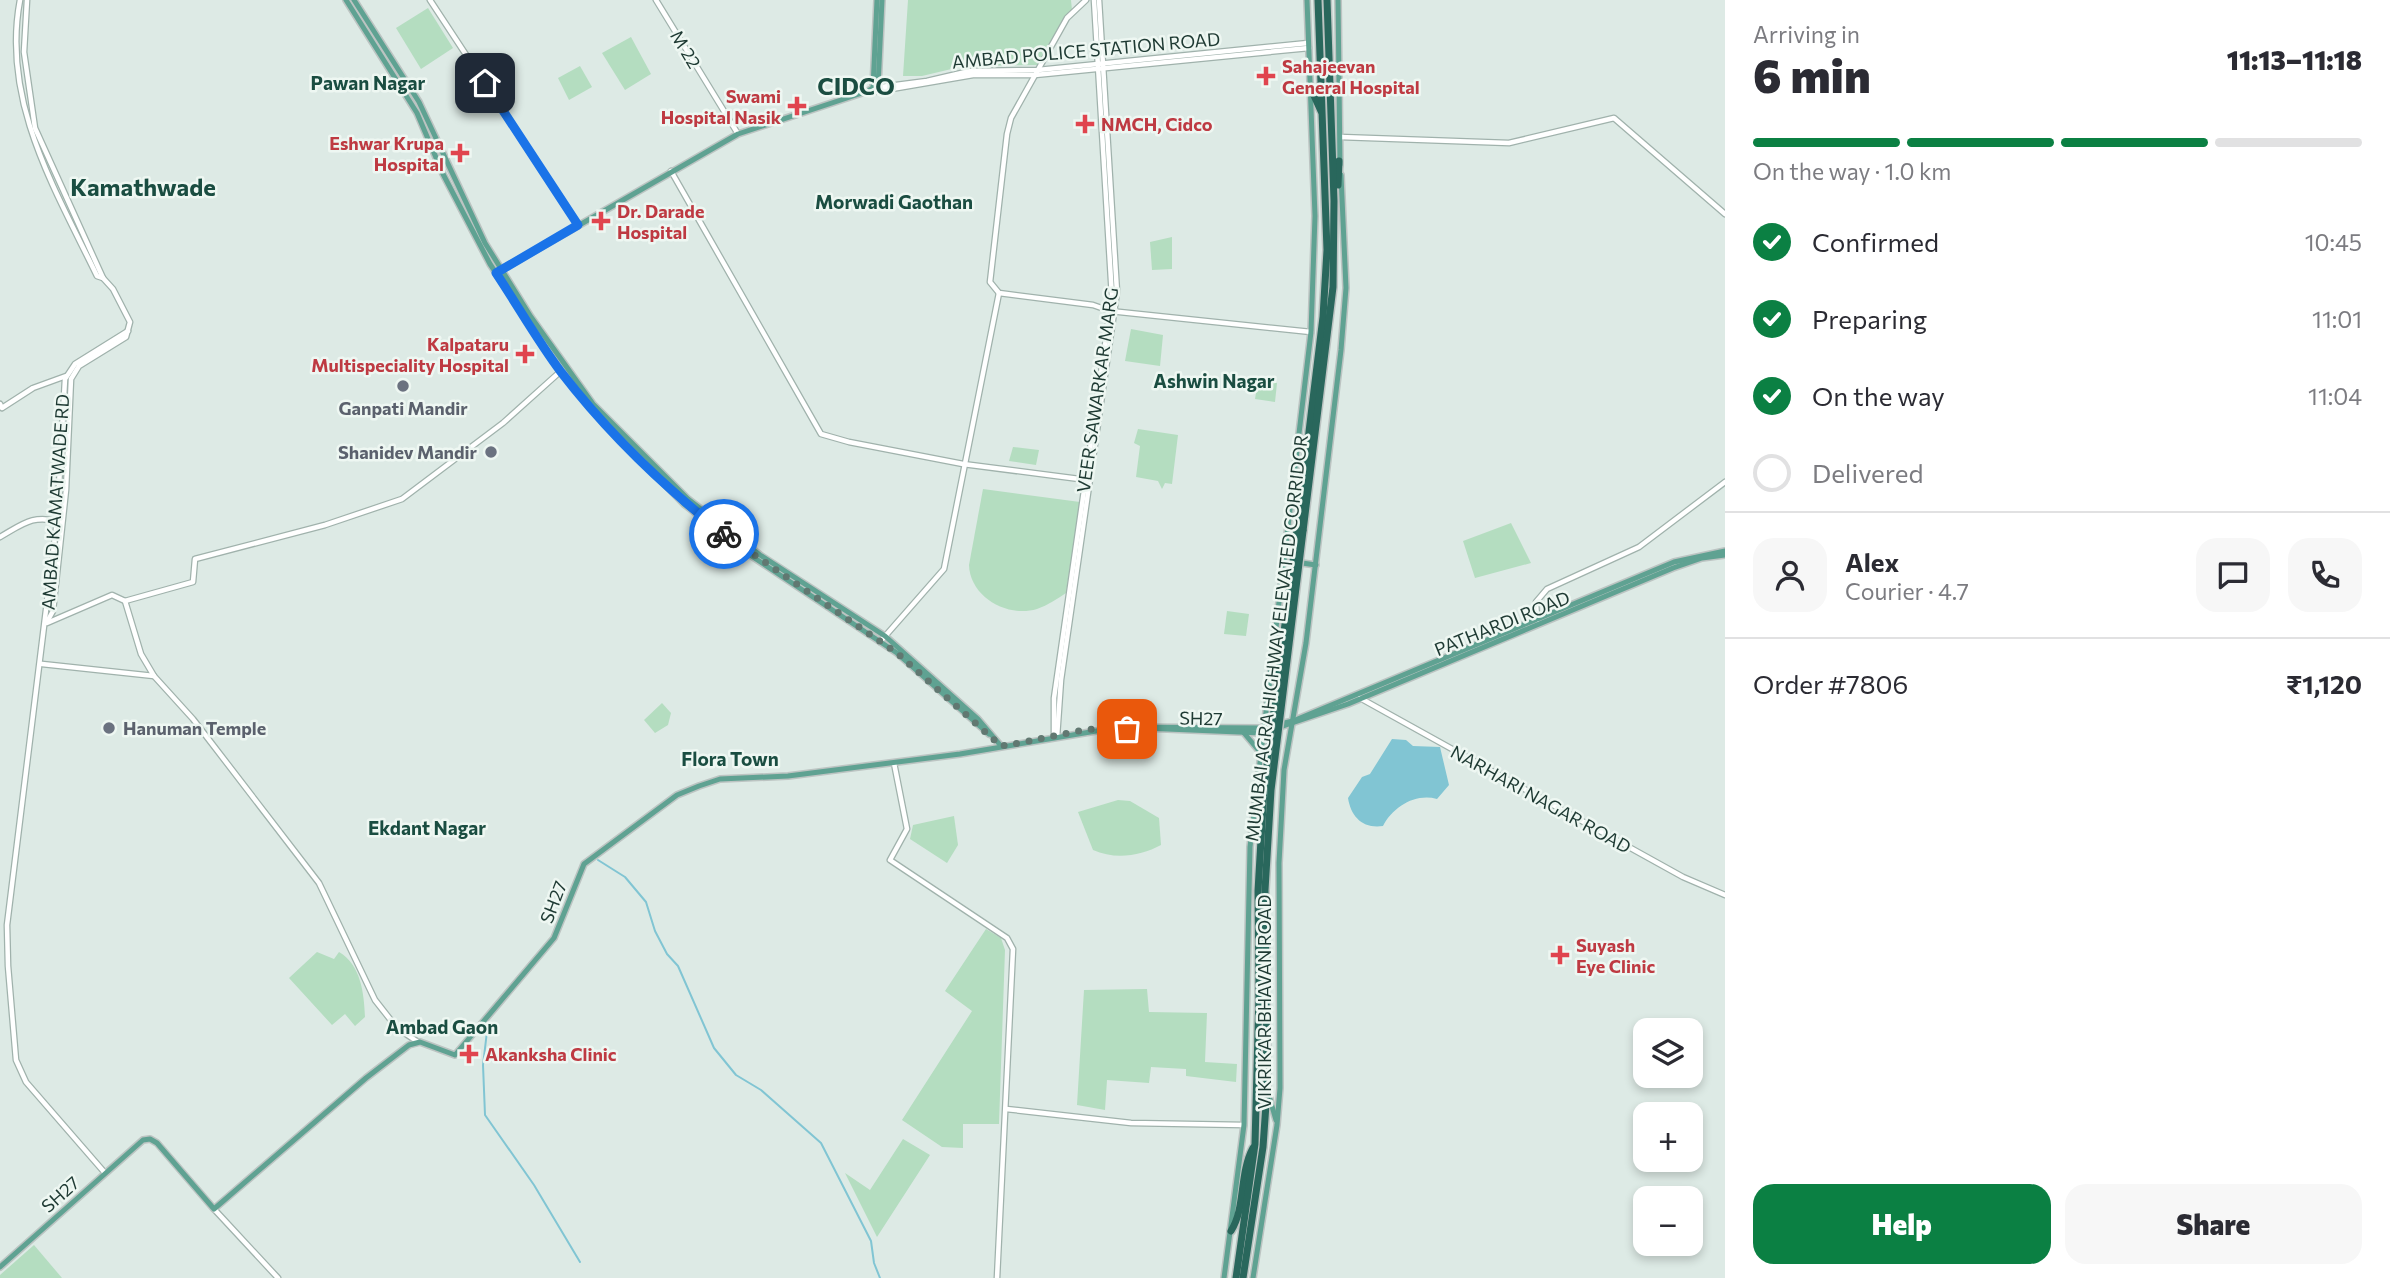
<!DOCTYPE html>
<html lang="en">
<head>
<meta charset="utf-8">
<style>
	body { margin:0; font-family:Commissioner,sans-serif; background:#f7f7f7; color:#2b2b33; height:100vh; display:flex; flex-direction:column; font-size:26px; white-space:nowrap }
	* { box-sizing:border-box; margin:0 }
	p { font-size:23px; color:#7c7c81 }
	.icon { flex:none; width:38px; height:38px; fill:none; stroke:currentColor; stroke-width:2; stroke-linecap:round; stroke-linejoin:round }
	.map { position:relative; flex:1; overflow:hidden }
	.side { display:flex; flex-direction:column; background:#fff; width:665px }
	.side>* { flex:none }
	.buttons { position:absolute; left:1633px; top:1018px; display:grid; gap:14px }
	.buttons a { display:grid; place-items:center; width:70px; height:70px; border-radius:14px; background:#fff; box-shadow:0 4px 10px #0003; font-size:35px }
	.pin { position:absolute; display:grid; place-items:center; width:60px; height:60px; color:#fff; margin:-30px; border-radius:14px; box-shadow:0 4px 10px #0006 }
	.courier { position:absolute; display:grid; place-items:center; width:70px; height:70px; margin:-35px; border:5px solid #1a73e8; border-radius:50%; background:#fff; color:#222; box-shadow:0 2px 9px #0007 }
	.overview em { font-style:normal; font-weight:800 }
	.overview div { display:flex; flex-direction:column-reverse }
	.overview { display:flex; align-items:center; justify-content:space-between; height:119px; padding:0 28px }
	h1 { font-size:46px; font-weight:800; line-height:52px }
	.bar { display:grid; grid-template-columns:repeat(4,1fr); gap:10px 7px; align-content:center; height:84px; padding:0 28px }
	.bar i { height:9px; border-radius:5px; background:#e1e1e2 }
	.bar .on { background:#0b8043 }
	.bar p { grid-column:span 4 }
	.line { display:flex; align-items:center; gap:18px; padding:0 28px; border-top:2px solid #e1e1e2 }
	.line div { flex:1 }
	.round { display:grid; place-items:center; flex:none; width:74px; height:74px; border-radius:21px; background:#f7f7f7 }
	ol { padding:0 28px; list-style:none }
	li { display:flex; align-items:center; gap:21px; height:77px }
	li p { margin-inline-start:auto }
	li .icon { padding:7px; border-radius:50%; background:#0b8043; color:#fff; stroke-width:4 }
	li:last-child { color:#7c7c81 }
	li i { width:38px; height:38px; border:4px solid #e1e1e2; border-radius:50% }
	.button { display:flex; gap:14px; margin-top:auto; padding:14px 28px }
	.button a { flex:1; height:80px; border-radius:21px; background:#0b8043; color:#fff; font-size:28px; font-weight:800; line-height:80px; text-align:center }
	.button a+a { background:#f7f7f7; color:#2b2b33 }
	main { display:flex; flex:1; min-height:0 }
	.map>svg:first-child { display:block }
	.green { fill:#b4ddc0 }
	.water { fill:#81c5d3 }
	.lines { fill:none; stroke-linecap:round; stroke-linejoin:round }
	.stream { stroke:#81c5d3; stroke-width:2 }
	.minor-casing { stroke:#a0b2ac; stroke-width:7 }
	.major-casing { stroke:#bcc4c2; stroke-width:8 }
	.highway-casing { stroke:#bcc4c2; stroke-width:10 }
	.minor { stroke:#fff; stroke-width:4.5 }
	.major { stroke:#5fa292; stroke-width:5 }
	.highway { stroke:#29675c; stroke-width:7 }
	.highway-bridge-casing { stroke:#bcc4c2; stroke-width:10; stroke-linecap:butt }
	.highway-bridge { stroke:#29675c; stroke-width:7 }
	.done { stroke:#617871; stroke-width:7; stroke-dasharray:0 12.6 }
	.route { stroke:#1a73e8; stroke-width:9 }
	.health-dot { fill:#e0444e; stroke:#eef7f2; stroke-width:2.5 }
	.worship-dot { fill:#6b7280; stroke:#eef7f2; stroke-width:2.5 }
	.labels { text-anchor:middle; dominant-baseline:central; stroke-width:5; stroke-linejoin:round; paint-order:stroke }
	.street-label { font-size:18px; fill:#1e3a33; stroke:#eef7f2 }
	.health-label { font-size:18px; font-weight:bold; fill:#be3a42; stroke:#eef7f2; text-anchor:start }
	.worship-label { font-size:18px; font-weight:bold; fill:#5b616d; stroke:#eef7f2 }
	.neighbourhood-label { font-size:19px; font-weight:bold; fill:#1a4d41; stroke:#eef7f2 }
	.district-label { font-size:24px; font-weight:bold; fill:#1a4d41; stroke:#eef7f2 }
</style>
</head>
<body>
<main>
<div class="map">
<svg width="1725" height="1278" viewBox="0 0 1725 1278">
	<rect width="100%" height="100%" fill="#ddeae5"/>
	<g class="green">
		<path d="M908,0H1071L1072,10L1064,17L1041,65L964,66L922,76H903Z"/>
		<path d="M428,8L453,48L421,69L396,28Z"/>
		<path d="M631,37L651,74L625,90L602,53Z"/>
		<path d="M580,66L592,87L569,100L558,78Z"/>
		<path d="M1172,237V269L1152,270L1150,242Z"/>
		<path d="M1131,329L1163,335L1160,366L1125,361Z"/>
		<path d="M1258,381L1277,383L1275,402L1255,399Z"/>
		<path d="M1138,429L1178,435L1172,484L1165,483L1162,489L1158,481L1136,477L1140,446L1134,443Z"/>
		<path d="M1013,447L1039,450L1036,465L1009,461Z"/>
		<path d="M983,489L1080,502L1066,593C1057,599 1048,605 1037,609C1007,618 970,597 969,565Z"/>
		<path d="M1511,523L1531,563L1475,578L1463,541Z"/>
		<path d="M1227,611L1249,614L1246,636L1224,634Z"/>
		<path d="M662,703L671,713L668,725L655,733L644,720Z"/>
		<path d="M1118,800L1130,801L1159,818L1161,845C1141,856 1115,860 1093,850L1078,812Z"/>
		<path d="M954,816L958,845L947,863L910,839L913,825Z"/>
		<path d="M986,929L1001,938L1005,950L999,1124H963V1148L942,1147L902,1120L972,1011L945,991Z"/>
		<path d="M317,952L334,959L339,952C361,965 364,993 365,1017L355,1026L345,1014L332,1025L289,978Z"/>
		<path d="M1147,989L1149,1012L1207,1013L1205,1062L1237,1064L1236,1082L1186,1076V1069L1151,1067L1149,1083L1107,1080L1105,1110L1077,1105L1084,990Z"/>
		<path d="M903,1139L930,1155L877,1237L845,1173L870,1190Z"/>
		<path d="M34,1245L62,1278H0V1275Z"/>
	</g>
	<path class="water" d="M1392,739L1406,740L1413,746L1440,747L1449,785L1437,799C1415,793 1393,807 1383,826C1363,829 1351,817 1348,798L1362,777L1370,774Z"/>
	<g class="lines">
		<g class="stream">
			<path d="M598,860L625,877L646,902L655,931L667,954L678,966L714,1048L736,1075L761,1090L821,1143L871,1241L874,1263L880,1278"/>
			<path d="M488,1023L483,1065L485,1115L534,1185L580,1262"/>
		</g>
		<defs>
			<g id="minor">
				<path d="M20,0C1,101 55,189 97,276L103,278"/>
				<path d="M27,0L24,52L35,128L103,278L113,289L130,322L126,337L79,366L71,379L66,490L53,611L47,622"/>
				<path d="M430,0L578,225"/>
				<path d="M656,0L738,134"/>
				<path d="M1086,0L1067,18L1011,118L1007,134L990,282L999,293L1093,305L1110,311L1311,332"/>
				<path d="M1308,43L1038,70L970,71L927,81L873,88L874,92L973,75H1035L1309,48"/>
				<path d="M1340,137L1509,143L1614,118L1725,214"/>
				<path d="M671,171L821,434L849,442L963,464L1087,480"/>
				<path d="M0,404L2,408L33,388L66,376"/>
				<path d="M0,537C23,524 33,514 60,522"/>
				<path d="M125,601L141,654L154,676"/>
				<path d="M1537,620L1536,602L1547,589L1639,547L1725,482"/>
				<path d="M47,623L112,595L125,601L193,582L195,559L325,525L402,499L503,423L562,370"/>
				<path d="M880,642L944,569L999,293"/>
				<path d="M42,664L154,676L193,719L319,883L375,1000L397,1028L418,1042"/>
				<path d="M1360,698L1683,877L1725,895"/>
				<path d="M1054,737V698L1112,297L1094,0"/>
				<path d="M1057,737L1061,680L1117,292L1099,0"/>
				<path d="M894,763L907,829L890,860L1007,938L1013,949L997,1278"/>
				<path d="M1006,1109L1131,1123L1244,1125"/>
				<path d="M105,1173L26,1082L16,1060L8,966L7,925L57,521L65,379L75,364L128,331"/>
				<path d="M214,1209L278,1278"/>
			</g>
			<g id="major">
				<path d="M346,0L417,113L443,174L490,264L561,371L589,406L684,504L750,555L897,653L989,734"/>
				<path d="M354,0L419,102L485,243L531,317L593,404L688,499L760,555L885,636L978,719L1001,746"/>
				<path d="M1338,0L1340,165"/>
				<path d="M871,91L878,87L882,0"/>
				<path d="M501,270L738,134L868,91L873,88L877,0"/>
				<path d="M1295,562L1316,565"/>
				<path d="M1120,727L1262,728L1293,721L1674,562L1725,551"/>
				<path d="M1244,733L1260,752"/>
				<path d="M1269,1096L1276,1120"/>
				<path d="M0,1267L143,1140L150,1139L157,1143L214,1209L366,1078L409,1045L420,1042L455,1055L554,938L584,864L677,795L699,786L720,779L788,776L960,754L1120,727L1262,733L1348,704L1673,568L1702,558L1725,555"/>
				<path d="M1224,1278L1244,1125L1250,847L1311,332L1315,216L1307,0"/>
				<path d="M1253,1278L1277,1125L1280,1088L1279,863L1284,770L1306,643L1341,350L1346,288L1341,175"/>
			</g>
			<g id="highway">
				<path d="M1311,89L1321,111"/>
				<path d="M1338,185L1339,161"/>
				<path d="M1297,530L1323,317L1327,250L1318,0"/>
				<path d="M1303,531L1333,287L1334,201L1327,0"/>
				<path d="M1231,1231C1246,1207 1239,1174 1253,1148"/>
				<path d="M1236,1278L1255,1144L1259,994"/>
				<path d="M1243,1278L1263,1147L1267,1090L1266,991"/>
			</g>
		</defs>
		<use href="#minor" class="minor-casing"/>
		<use href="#major" class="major-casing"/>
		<use href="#highway" class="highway-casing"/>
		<use href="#minor" class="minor"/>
		<use href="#major" class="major"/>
		<use href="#highway" class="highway"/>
		<defs>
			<g id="highway-bridge">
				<path d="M1266,991L1265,890L1271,790L1303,531"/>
				<path d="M1259,994L1258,891L1264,789L1297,530"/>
			</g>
		</defs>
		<use href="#highway-bridge" class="highway-bridge-casing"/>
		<use href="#highway-bridge" class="highway-bridge"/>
	</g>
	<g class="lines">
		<path class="done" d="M724,534L897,653L1001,746C1029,743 1105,721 1127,729"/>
		<path class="route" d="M485,83L578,225L496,273C518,306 537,340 561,372C608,433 663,486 724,534"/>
	</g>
	<g class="health-dot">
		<path d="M1262.5 65.5h7v7h7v7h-7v7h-7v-7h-7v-7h7z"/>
		<path d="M793.5 95.5h7v7h7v7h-7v7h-7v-7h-7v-7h7z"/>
		<path d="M1081.5 113.5h7v7h7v7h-7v7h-7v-7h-7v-7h7z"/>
		<path d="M456.5 142.5h7v7h7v7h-7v7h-7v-7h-7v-7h7z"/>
		<path d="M597.5 210.5h7v7h7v7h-7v7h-7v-7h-7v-7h7z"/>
		<path d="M521.5 343.5h7v7h7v7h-7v7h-7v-7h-7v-7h7z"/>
		<path d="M1556.5 944.5h7v7h7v7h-7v7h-7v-7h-7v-7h7z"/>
		<path d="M465.5 1043.5h7v7h7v7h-7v7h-7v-7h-7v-7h7z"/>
	</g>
	<g class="worship-dot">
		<circle cx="403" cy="386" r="7"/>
		<circle cx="491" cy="452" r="7"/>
		<circle cx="109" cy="728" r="7"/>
	</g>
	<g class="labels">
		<g class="street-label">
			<text transform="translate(686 49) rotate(59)">M 22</text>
			<text transform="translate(1086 50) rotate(-5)">AMBAD POLICE STATION ROAD</text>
			<text transform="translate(1097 390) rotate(-82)">VEER SAWARKAR MARG</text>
			<text transform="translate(55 502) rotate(-86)">AMBAD KAMATWADE RD</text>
			<text transform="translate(1502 623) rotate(-22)">PATHARDI ROAD</text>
			<text transform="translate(1276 638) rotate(-83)">MUMBAI AGRA HIGHWAY ELEVATED CORRIDOR</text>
			<text transform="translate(1201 718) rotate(1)">SH27</text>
			<text transform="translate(1541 799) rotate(29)">NARHARI NAGAR ROAD</text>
			<text transform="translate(553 902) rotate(-69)">SH27</text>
			<text transform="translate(1264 1002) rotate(-90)">VIKRIKAR BHAVAN ROAD</text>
			<text transform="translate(60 1194) rotate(-42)">SH27</text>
		</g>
		<g class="health-label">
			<text x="1282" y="66">Sahajeevan<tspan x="1282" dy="21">General Hospital</tspan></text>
			<text x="781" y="96" text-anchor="end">Swami<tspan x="781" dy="21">Hospital Nasik</tspan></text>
			<text x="1101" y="124">NMCH, Cidco</text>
			<text x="444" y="143" text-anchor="end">Eshwar Krupa<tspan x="444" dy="21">Hospital</tspan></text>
			<text x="617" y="211">Dr. Darade<tspan x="617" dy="21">Hospital</tspan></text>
			<text x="509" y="344" text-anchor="end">Kalpataru<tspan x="509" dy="21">Multispeciality Hospital</tspan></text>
			<text x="1576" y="945">Suyash<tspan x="1576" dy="21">Eye Clinic</tspan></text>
			<text x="485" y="1054">Akanksha Clinic</text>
		</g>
		<g class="worship-label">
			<text x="403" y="408">Ganpati Mandir</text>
			<text x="477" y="452" text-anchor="end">Shanidev Mandir</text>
			<text x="123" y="728" text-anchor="start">Hanuman Temple</text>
		</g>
		<g class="neighbourhood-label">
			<text x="368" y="82">Pawan Nagar</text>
			<text x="894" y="201">Morwadi Gaothan</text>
			<text x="1214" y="380">Ashwin Nagar</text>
			<text x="730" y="758">Flora Town</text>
			<text x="427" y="827">Ekdant Nagar</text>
			<text x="442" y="1026">Ambad Gaon</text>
		</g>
		<g class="district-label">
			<text x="856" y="85">CIDCO</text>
			<text x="143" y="186">Kamathwade</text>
		</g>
	</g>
</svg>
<div class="buttons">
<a><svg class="icon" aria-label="layers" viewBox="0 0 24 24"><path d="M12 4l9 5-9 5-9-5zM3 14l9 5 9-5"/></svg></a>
<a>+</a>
<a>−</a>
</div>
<div class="pin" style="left:1127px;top:729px;background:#ea580c"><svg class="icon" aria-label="bag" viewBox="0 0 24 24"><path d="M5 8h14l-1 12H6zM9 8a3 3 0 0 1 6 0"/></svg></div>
<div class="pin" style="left:485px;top:83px;background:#1f2937"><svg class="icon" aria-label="home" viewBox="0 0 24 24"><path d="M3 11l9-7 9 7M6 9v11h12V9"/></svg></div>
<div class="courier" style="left:724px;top:534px"><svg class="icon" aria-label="bike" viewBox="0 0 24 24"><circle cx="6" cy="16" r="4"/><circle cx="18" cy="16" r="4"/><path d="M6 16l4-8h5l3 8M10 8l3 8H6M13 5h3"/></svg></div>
</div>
<section class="side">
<div class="overview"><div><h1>6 min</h1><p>Arriving in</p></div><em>11:13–11:18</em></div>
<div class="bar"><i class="on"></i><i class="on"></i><i class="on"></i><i></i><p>On the way · 1.0 km</p></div>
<ol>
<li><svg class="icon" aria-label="check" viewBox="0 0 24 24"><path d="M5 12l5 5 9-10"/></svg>Confirmed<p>10:45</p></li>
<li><svg class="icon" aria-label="check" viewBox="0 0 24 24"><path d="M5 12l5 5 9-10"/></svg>Preparing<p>11:01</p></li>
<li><svg class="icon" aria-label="check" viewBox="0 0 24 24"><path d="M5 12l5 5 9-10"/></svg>On the way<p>11:04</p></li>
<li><i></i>Delivered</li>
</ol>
<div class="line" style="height:126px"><a class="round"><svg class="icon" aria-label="person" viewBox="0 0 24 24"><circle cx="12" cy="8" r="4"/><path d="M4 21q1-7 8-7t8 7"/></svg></a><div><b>Alex</b><p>Courier · 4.7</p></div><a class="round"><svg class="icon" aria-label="chat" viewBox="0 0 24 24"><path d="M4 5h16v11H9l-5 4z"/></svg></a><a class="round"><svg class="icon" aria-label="phone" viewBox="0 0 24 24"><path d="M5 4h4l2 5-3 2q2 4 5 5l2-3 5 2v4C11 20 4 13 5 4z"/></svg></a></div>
<div class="line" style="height:91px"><div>Order #7806</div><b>₹1,120</b></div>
<div class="button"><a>Help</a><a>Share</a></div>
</section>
</main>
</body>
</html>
